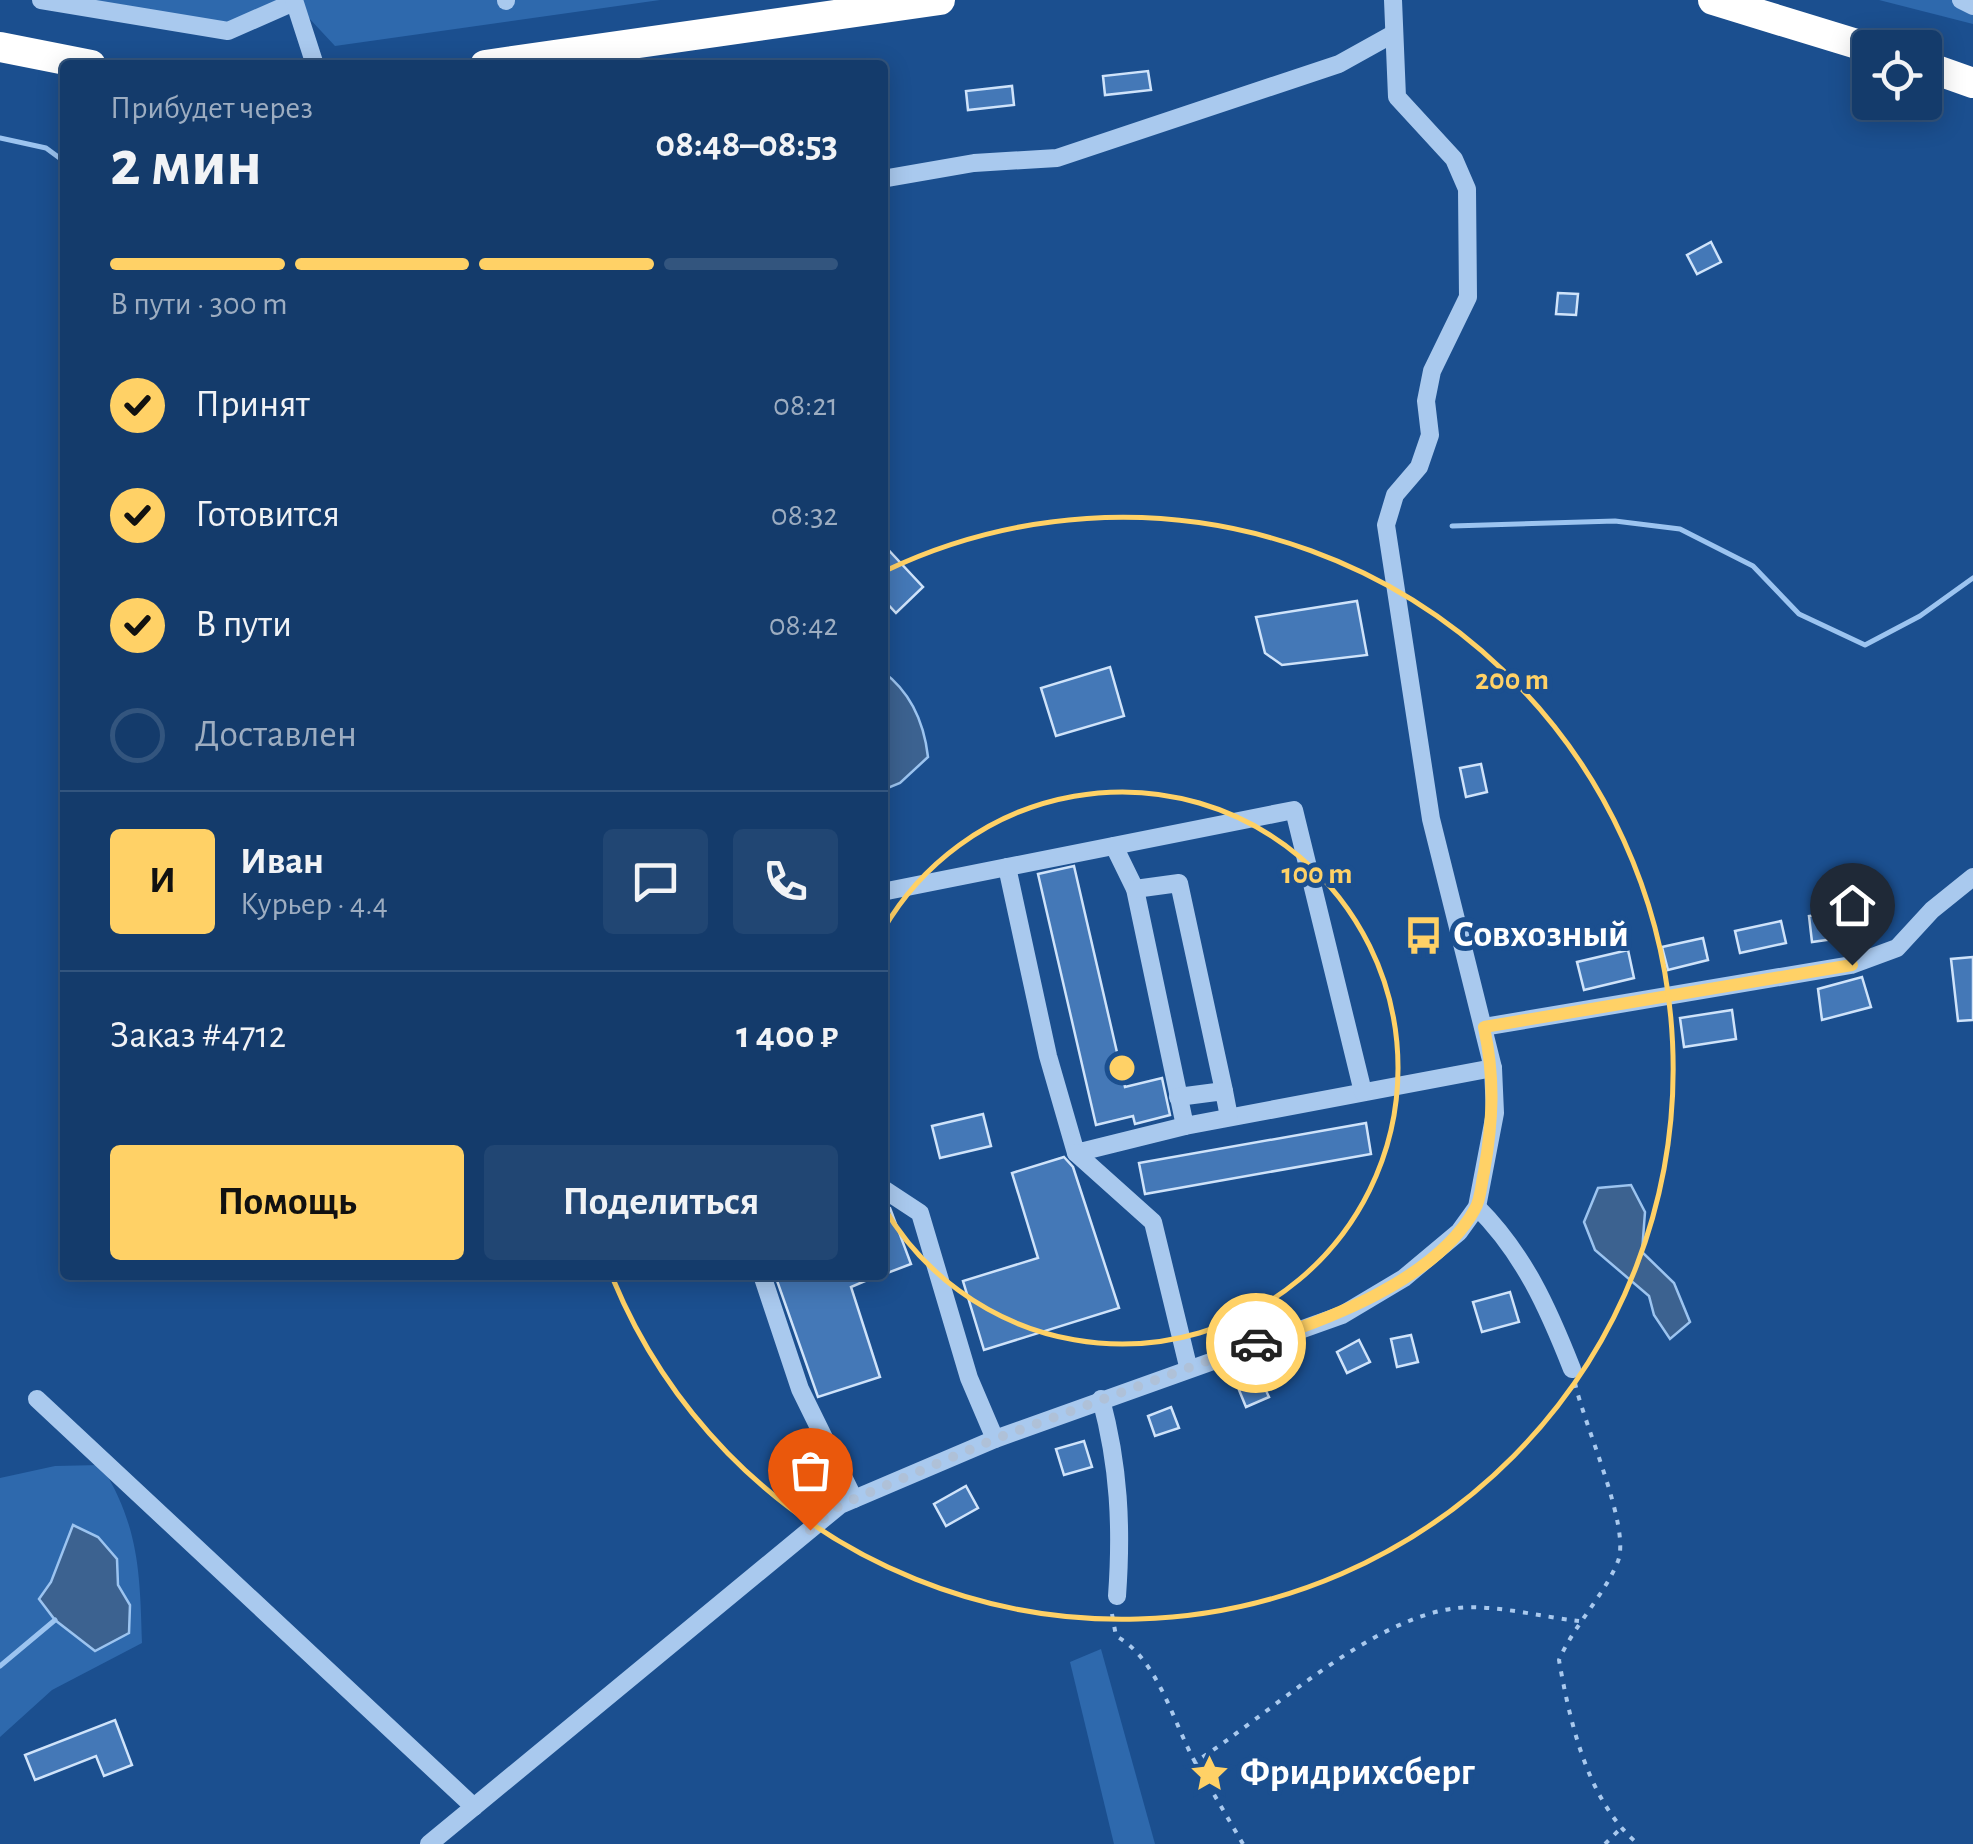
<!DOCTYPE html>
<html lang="ru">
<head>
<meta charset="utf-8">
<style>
	body { margin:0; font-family:"Alegreya Sans",sans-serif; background:#214673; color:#f1f3f6; height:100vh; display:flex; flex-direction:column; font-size:38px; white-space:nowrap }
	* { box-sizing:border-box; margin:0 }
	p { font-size:32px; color:#9dadc1 }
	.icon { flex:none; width:55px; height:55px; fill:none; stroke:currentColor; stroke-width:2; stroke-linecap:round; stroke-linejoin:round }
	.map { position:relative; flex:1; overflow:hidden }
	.panel { position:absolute; left:60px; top:60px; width:828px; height:1220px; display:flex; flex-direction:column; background:#143b6b; border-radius:10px; box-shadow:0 5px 25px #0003,0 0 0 2px #33557e }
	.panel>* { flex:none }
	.fabs { position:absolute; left:1852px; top:30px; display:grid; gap:20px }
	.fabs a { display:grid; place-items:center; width:90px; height:90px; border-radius:10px; background:#143b6b; box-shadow:0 5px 25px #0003,0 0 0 2px #33557e; font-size:50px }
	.pin { position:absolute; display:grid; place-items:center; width:85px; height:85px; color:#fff; margin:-102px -42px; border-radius:50% 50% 50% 0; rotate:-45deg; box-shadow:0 0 10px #0007 }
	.pin .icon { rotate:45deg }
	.courier { position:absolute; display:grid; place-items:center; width:100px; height:100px; margin:-50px; border:8px solid #ffd166; border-radius:50%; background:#fff; color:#222; box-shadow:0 2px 12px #0007 }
	.overview em { font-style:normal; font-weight:600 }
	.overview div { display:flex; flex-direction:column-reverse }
	.overview { display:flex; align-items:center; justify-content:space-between; height:170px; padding:0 50px }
	h1 { font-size:65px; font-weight:600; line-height:75px }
	.bar { display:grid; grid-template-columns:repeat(4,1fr); gap:15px 10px; align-content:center; height:120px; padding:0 50px }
	.bar i { height:12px; border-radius:8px; background:#33557e }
	.bar .current { background:#ffd166 }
	.bar p { grid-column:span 4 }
	.line { display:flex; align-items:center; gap:25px; padding:0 50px; border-top:2px solid #33557e }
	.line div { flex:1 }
	.round { display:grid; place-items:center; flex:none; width:105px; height:105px; border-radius:10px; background:#214673 }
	ol { padding:0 50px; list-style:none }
	li { display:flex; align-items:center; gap:30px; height:110px }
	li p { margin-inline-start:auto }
	li .icon { padding:10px; border-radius:50%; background:#ffd166; color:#111; stroke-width:4 }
	li:last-child { color:#9dadc1 }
	li i { width:55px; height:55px; border:5px solid #33557e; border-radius:50% }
	.cta { display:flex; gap:20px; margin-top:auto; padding:20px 50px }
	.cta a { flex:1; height:115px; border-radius:10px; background:#ffd166; color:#111; font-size:40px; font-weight:600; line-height:115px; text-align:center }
	.cta a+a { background:#214673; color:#f1f3f6 }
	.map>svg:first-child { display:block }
	.green { fill:#2e69ad }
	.water { fill:#3c6290; stroke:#9cc4f0; stroke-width:2.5 }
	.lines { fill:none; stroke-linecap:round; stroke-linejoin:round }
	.stream { stroke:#9cc4f0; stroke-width:5 }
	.building { fill:#4478b7; stroke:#cfe3fa; stroke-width:2.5 }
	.path { stroke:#a9c9ee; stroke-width:4; stroke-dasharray:5 8; stroke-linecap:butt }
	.minor { stroke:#a9c9ee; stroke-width:18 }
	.highway { stroke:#fff; stroke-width:30 }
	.done { stroke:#afc1d8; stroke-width:10; stroke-dasharray:0 18 }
	.route { stroke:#ffd166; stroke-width:12 }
	.ring { fill:none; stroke:#ffd166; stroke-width:5 }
	.labels { text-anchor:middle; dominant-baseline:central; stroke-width:10; stroke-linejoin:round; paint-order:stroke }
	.poi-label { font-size:38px; font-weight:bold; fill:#fff; stroke:#1b4f8f; text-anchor:start }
	.centre { fill:#ffd166; stroke:#1b4f8f; stroke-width:5 }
	.ring-label { font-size:30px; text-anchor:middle; font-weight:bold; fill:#ffd166; stroke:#1b4f8f; stroke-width:10; stroke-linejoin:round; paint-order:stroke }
</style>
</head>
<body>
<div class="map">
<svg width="1973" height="1844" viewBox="0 0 1973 1844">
	<rect width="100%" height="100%" fill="#1b4f8f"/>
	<g class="green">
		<path d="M41,0H660L335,46L294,2L228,31Z"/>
		<path d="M1879,0H1973V24Z"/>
		<path d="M101,1465C139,1526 140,1572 142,1643L52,1690L0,1737V1478L55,1466Z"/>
		<path d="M1101,1649L1155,1844H1114L1070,1662Z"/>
	</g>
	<g class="water">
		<path d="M882,671C911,692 924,722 928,757L900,783L883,790Z"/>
		<path d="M1631,1185L1645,1212L1642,1252L1674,1283L1690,1322L1670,1339L1654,1315L1649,1296L1595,1250L1584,1222L1598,1188Z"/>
		<path d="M73,1525L98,1537L117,1559L118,1585L130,1605L129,1633L95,1651L55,1620L39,1599L51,1582Z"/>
	</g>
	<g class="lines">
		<g class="stream">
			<path d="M0,138L46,148L65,162"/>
			<path d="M1452,526L1615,521L1680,529L1753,566L1799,614L1865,645L1920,616L1973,578"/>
			<path d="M0,1666L55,1620"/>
		</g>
	</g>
	<g class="building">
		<path d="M1148,71L1151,90L1105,95L1103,76Z"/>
		<path d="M1012,86L1014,105L968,110L966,91Z"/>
		<path d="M1711,242L1721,262L1697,274L1687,255Z"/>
		<path d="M1558,293L1578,294L1576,315L1556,314Z"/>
		<path d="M882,543L923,587L896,613L882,598Z"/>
		<path d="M1357,601L1367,655L1282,665L1265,653L1256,617Z"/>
		<path d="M1110,667L1124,716L1056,736L1041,688Z"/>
		<path d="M1481,764L1487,792L1466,797L1460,768Z"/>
		<path d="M1074,866L1125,1087L1162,1078L1170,1115L1135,1124L1133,1116L1096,1125L1038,874Z"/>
		<path d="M1852,910L1855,936L1812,942L1809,916Z"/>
		<path d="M1781,921L1786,943L1740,953L1735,931Z"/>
		<path d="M1703,938L1708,960L1668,970L1662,947Z"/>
		<path d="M1628,950L1634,978L1584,990L1577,962Z"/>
		<path d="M1973,957V1020L1958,1021L1951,959Z"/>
		<path d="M1862,977L1871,1007L1822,1020L1818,989Z"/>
		<path d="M1732,1010L1736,1039L1684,1047L1680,1018Z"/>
		<path d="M983,1114L991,1146L940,1158L932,1126Z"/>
		<path d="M1366,1123L1371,1154L1145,1194L1139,1163Z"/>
		<path d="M1064,1157L1073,1167L1119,1308L984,1350L963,1281L1038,1258L1012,1173Z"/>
		<path d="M882,1203L890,1208L911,1264L882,1275Z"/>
		<path d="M775,1275H879L851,1287L880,1377L818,1397Z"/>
		<path d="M1510,1292L1519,1322L1482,1332L1473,1302Z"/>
		<path d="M1411,1335L1418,1362L1397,1367L1391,1339Z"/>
		<path d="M1359,1340L1370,1362L1347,1373L1337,1352Z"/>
		<path d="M1261,1380L1269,1397L1246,1407L1239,1390Z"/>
		<path d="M1171,1407L1179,1428L1155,1436L1148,1416Z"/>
		<path d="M1084,1441L1092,1467L1064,1475L1056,1449Z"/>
		<path d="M966,1486L978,1508L946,1526L934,1504Z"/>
		<path d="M115,1720L132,1765L104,1776L96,1756L35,1780L25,1755Z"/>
	</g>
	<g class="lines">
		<g class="path">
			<path d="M1575,1383C1584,1425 1631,1527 1618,1561C1604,1596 1574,1625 1559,1660C1570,1723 1588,1802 1638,1844"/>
			<path d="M1112,1614L1116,1636C1158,1659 1173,1722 1195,1762"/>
			<path d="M1243,1844L1195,1762C1268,1716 1369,1618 1457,1608C1494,1604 1541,1617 1579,1621"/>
			<path d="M1605,1844L1620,1829"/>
		</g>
		<g class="minor">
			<path d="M41,0L228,31L294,2"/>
			<path d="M294,0L315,65"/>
			<path d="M506,0V1"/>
			<path d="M1961,0L1973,6"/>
			<path d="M882,179L974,163L1057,158L1339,64L1393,34"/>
			<path d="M1114,846L1135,889L1185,1126L1493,1068"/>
			<path d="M1007,867L1048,1056L1076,1153L1185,1126"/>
			<path d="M1135,889L1179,883L1224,1091"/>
			<path d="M882,892L1294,810L1363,1092"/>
			<path d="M1484,1027L1851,965L1897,948L1932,910L1973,877"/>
			<path d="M1178,1097L1224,1091L1229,1117"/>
			<path d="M1076,1153L1153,1222L1188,1366"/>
			<path d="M882,1188L920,1213L969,1378L995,1439"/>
			<path d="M1477,1207C1524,1254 1548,1308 1572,1369"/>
			<path d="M762,1275L800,1389L854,1499"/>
			<path d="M37,1399L474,1807"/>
			<path d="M1101,1399C1119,1466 1122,1527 1117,1596"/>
			<path d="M429,1844L840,1505L995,1439L1342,1315L1404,1278L1459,1232L1477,1207L1495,1113L1493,1068L1431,819L1386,525L1395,495L1419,467L1430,435L1426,401L1432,371L1468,297L1467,189L1454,159L1397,97L1393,0"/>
		</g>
		<g class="highway">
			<path d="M1713,0L1870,48"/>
			<path d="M0,47L91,65"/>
			<path d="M485,65L940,0"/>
			<path d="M1925,66L1973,83"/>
		</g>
	</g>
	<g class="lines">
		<path class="done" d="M810,1530L840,1505L995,1439L1256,1343"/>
		<path class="route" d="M1256,1343C1327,1320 1436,1280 1475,1209C1481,1199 1481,1184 1484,1172C1493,1120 1495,1079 1484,1027L1852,965"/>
	</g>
	<g class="ring">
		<path d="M883 930A276 276 0 1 1 883 1206"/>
		<path d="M885 571A551 551 0 1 1 613 1279"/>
	</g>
	<defs>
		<symbol id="bus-bare" viewBox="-9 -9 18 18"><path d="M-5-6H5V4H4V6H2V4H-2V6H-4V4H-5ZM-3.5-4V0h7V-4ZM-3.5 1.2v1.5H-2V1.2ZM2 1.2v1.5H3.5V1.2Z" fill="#ffd166" stroke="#1b4f8f" stroke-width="2.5" paint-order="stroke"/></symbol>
		<symbol id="sight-bare" viewBox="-9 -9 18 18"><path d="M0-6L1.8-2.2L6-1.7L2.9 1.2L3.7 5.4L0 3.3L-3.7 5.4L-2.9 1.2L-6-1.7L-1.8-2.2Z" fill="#ffd166" stroke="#1b4f8f" stroke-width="2.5" paint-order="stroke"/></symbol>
	</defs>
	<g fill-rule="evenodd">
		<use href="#bus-bare" x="1396" y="908" width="55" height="55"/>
		<use href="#sight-bare" x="1182" y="1746" width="55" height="55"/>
	</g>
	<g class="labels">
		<g class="poi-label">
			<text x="1453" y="935">Совхозный</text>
			<text x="1240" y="1773">Фридрихсберг</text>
		</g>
	</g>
	<circle cx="1122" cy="1068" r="15" class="centre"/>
	<g class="ring-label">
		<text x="1512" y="689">200 m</text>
		<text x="1317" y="883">100 m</text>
	</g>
</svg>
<div class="fabs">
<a><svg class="icon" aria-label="locate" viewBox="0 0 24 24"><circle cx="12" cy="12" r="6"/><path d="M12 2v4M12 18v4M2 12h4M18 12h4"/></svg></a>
</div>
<div class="pin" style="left:810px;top:1530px;background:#ea580c"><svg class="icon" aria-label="bag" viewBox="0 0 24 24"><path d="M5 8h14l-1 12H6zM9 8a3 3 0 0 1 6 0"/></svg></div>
<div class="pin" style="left:1852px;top:965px;background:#1f2937"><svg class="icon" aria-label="home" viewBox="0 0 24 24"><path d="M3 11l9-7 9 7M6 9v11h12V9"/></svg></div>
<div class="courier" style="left:1256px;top:1343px"><svg class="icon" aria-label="car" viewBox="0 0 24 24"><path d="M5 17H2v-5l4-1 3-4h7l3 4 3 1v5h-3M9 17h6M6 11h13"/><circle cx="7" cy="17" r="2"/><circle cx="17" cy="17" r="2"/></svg></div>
<section class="panel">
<div class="overview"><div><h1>2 мин</h1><p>Прибудет через</p></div><em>08:48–08:53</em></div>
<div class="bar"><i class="current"></i><i class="current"></i><i class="current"></i><i></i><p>В пути · 300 m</p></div>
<ol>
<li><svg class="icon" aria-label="check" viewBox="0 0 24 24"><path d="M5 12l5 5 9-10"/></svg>Принят<p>08:21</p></li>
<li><svg class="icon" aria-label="check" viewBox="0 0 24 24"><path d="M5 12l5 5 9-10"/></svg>Готовится<p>08:32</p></li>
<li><svg class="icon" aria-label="check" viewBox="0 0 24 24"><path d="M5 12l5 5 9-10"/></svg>В пути<p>08:42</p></li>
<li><i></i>Доставлен</li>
</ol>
<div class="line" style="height:180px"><b class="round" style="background:#ffd166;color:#111">И</b><div><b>Иван</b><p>Курьер · 4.4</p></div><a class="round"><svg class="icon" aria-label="chat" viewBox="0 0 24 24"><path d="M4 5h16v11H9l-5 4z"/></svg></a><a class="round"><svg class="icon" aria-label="phone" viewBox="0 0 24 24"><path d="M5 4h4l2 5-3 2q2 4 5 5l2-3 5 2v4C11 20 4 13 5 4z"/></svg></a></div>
<div class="line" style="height:130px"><div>Заказ #4712</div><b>1 400 ₽</b></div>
<div class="cta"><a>Помощь</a><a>Поделиться</a></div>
</section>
</div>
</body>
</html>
